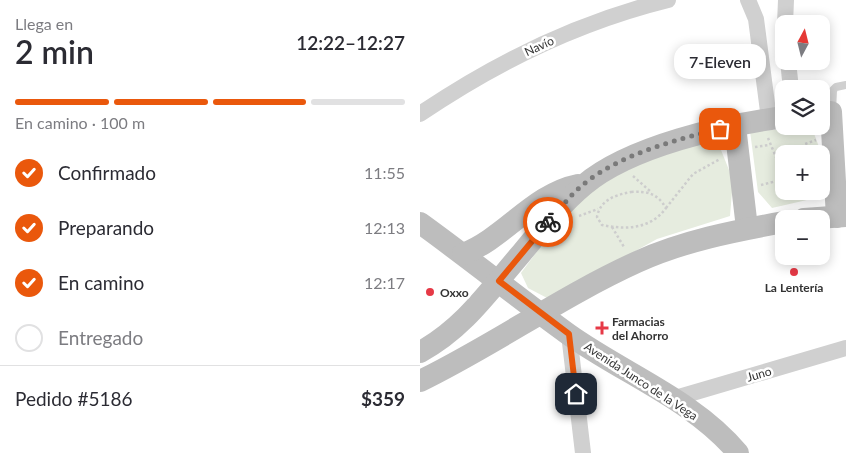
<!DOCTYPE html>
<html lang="es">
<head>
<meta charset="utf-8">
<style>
	body { margin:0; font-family:Lato,sans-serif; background:#f7f7f7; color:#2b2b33; height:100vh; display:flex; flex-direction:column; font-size:19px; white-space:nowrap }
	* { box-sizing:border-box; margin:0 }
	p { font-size:16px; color:#7c7c81 }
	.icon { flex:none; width:28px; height:28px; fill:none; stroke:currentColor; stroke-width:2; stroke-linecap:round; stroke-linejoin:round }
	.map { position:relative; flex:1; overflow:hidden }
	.drawer { display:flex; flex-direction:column; background:#fff; width:420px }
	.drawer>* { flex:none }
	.needle { width:32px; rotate:7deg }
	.fabs { position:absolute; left:355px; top:15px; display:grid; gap:10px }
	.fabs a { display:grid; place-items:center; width:55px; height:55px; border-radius:10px; background:#fff; box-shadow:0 2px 12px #0003; font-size:25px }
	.pin { position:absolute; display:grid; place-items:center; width:42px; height:42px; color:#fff; margin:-21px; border-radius:10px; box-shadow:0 2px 8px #0006 }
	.courier { position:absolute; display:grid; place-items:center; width:50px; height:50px; margin:-25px; border:4px solid #ea580c; border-radius:50%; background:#fff; color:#222; box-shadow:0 1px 6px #0007 }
	.bubble { position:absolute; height:35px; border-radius:15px; background:#fff; box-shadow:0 2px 12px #0003; font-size:16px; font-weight:600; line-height:35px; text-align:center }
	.overview em { font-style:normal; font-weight:600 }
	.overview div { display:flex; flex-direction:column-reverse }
	.overview { display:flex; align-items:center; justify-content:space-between; height:85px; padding:0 15px }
	h1 { font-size:32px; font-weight:600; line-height:38px }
	.bar { display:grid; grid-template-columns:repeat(4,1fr); gap:8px 5px; align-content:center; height:60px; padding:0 15px }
	.bar i { height:6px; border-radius:4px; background:#e1e1e2 }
	.bar .on { background:#ea580c }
	.bar p { grid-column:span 4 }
	.line { display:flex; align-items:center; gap:12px; padding:0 15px; border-top:1px solid #e1e1e2 }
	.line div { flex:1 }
	ol { padding:0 15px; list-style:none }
	li { display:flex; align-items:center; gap:15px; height:55px }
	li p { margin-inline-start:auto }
	li .icon { padding:5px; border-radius:50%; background:#ea580c; color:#fff; stroke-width:4 }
	li:last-child { color:#7c7c81 }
	li i { width:28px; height:28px; border:2px solid #e1e1e2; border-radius:50% }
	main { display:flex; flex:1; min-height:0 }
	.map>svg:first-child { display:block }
	.green { fill:#e6ecdf }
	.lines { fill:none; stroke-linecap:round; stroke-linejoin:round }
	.path { stroke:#cdcdcd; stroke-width:2.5; stroke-dasharray:2.5 2.5; stroke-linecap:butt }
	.lane { stroke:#d0d0d0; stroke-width:8 }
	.street { stroke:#d0d0d0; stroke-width:16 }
	.secondary { stroke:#bdbdbd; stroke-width:22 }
	.done { stroke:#7a7a7a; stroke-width:5; stroke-dasharray:0 9 }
	.route { stroke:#ea580c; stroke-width:6 }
	.poi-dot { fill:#e63946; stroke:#fff; stroke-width:2 }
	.labels { text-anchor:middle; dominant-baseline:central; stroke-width:5; stroke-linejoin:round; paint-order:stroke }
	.street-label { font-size:12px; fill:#333; stroke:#fff }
	.poi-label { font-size:12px; font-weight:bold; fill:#333; stroke:#fff; text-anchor:start }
</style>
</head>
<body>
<main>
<section class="drawer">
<div class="overview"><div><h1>2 min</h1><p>Llega en</p></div><em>12:22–12:27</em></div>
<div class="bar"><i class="on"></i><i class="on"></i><i class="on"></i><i></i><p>En camino · 100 m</p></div>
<ol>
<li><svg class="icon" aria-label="check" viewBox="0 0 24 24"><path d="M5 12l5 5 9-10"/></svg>Confirmado<p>11:55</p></li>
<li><svg class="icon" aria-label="check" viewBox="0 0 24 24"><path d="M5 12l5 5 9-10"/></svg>Preparando<p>12:13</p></li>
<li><svg class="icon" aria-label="check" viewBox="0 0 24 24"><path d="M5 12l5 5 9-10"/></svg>En camino<p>12:17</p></li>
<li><i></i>Entregado</li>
</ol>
<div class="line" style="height:65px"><div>Pedido #5186</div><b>$359</b></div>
</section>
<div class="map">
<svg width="426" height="453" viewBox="0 0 426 453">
	<rect width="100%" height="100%" fill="#fff"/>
	<g class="green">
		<path d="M392,128L406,166L401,189V154H364V191H401L400,197L352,208L338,192L330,131Z"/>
		<path d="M263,140L301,150L313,180L310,216L237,239L129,299L108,288L101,273L161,192Z"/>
	</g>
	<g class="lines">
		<g class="path">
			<path d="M348,138L358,162"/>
			<path d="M335,147L349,145"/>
			<path d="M374,154L385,144L396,140"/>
			<path d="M364,156C354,162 356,172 364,179"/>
			<path d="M213,176L231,192"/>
			<path d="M341,185L364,179"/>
			<path d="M385,191V200"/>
			<path d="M211,192C227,191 237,193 246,208C231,229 206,230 182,225L177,217C180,200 195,195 211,192Z"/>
			<path d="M246,208L273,174L300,159"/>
			<path d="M159,216L178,209"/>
			<path d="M192,227L204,247"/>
		</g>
		<path class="lane" d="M412,111L413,90L416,87L426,85"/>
		<g class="street">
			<path d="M328,0L336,19L349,119"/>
			<path d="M365,24L366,0"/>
			<path d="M368,61L371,89"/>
			<path d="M0,114C75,63 159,22 248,0"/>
			<path d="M149,334L163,453"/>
			<path d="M252,399L426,348"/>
		</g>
		<g class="secondary">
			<path d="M411,112L417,217"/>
			<path d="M315,126L327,228"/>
			<path d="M384,219L426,216"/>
			<path d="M0,223C50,259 98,298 148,334C204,374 274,400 318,453"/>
			<path d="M43,254C85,238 113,194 158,185"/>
			<path d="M0,352C43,329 69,291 100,255C120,231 140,205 164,185C210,146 305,125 364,117"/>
			<path d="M0,381C74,345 142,296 217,262C263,241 314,231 364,222"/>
		</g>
	</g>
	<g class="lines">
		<path class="done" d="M128,222C140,209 151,194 165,183C202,154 254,140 300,129"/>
		<path class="route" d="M128,222L79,281L149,334L156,394"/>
	</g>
	<g class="poi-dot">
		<circle cx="374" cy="272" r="5"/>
		<circle cx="10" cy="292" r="5"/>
		<path d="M179.5 320.5h5v5h5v5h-5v5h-5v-5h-5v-5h5z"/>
	</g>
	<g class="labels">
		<g class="street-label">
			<text transform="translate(119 46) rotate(-25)">Navío</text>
			<text transform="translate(339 374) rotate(-16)">Juno</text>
			<text transform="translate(221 381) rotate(33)">Avenida Junco de la Vega</text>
		</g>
		<g class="poi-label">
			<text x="374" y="287" text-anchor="middle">La Lentería</text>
			<text x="20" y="292">Oxxo</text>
			<text x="192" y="321">Farmacias<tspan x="192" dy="14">del Ahorro</tspan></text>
		</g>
	</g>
</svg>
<div class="fabs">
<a><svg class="needle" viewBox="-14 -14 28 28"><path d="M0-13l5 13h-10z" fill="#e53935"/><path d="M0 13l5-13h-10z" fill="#7c7c81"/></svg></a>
<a><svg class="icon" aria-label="layers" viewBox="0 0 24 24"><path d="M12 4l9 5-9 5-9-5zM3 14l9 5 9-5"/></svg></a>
<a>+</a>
<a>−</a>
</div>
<div class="pin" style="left:300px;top:129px;background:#ea580c"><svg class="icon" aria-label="bag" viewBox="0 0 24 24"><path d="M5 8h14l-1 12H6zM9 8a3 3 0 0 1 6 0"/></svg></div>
<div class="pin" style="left:156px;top:394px;background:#1f2937"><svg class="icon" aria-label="home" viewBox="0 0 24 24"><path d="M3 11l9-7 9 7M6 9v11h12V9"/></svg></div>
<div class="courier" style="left:128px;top:222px"><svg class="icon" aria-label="bike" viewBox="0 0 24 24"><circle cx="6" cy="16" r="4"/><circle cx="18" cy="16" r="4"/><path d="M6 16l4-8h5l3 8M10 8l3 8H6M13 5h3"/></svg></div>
<div class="bubble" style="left:254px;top:44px;width:92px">7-Eleven</div>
</div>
</main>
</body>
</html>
